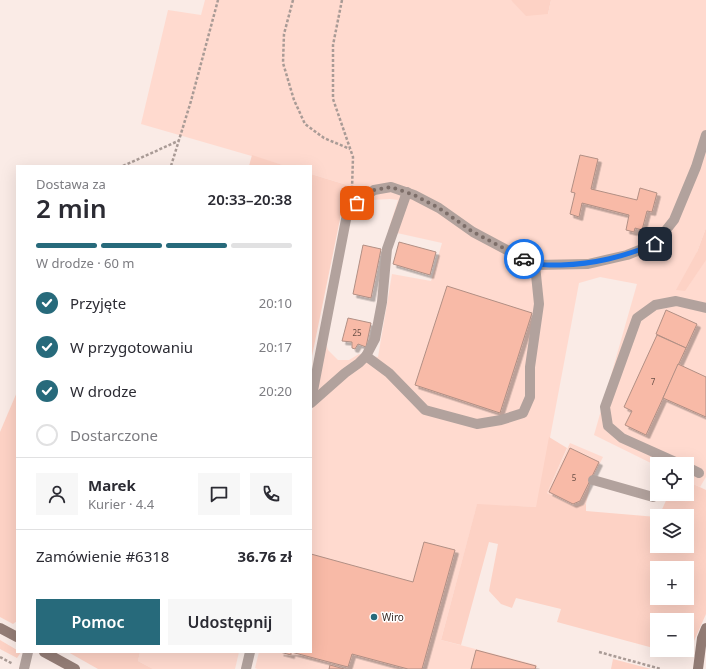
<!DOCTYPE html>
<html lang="pl">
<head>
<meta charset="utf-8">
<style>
	body { margin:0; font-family:"Noto Sans",sans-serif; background:#f7f7f7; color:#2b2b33; height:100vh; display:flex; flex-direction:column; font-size:15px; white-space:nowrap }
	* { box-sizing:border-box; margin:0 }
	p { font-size:13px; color:#7c7c81 }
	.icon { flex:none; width:22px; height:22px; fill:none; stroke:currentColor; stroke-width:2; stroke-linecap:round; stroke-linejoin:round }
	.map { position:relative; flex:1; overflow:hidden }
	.details { position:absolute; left:16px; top:165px; width:296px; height:488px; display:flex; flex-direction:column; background:#fff; border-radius:0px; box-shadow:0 4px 16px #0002 }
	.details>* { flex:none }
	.controls { position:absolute; left:650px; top:457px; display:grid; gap:8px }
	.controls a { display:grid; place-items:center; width:44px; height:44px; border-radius:0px; background:#fff; box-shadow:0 4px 16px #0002; font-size:20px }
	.pin { position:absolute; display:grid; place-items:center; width:34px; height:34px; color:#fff; margin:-17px; border-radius:8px; box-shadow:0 2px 6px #0006 }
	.courier { position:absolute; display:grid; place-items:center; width:40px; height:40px; margin:-20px; border:3px solid #1a73e8; border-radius:50%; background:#fff; color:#222; box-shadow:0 1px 5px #0007 }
	.head em { font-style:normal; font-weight:600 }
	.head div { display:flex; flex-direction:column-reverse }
	.head { display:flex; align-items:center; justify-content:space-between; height:68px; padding:0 20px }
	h1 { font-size:26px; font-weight:600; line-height:30px }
	.bar { display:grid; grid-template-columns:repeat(4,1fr); gap:6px 4px; align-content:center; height:48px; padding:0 20px }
	.bar i { height:5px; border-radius:3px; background:#e1e1e2 }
	.bar .current { background:#276a7b }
	.bar p { grid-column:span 4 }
	.line { display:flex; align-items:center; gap:10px; padding:0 20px; border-top:1px solid #e1e1e2 }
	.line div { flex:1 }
	.round { display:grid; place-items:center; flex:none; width:42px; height:42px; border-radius:0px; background:#f7f7f7 }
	ol { padding:0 20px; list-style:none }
	li { display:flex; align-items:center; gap:12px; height:44px }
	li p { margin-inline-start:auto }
	li .icon { padding:4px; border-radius:50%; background:#276a7b; color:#fff; stroke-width:4 }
	li:last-child { color:#7c7c81 }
	li i { width:22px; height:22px; border:2px solid #e1e1e2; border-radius:50% }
	.cta { display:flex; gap:8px; margin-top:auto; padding:8px 20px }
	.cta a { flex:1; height:46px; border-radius:0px; background:#276a7b; color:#fff; font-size:16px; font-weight:600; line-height:46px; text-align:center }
	.cta a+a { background:#f7f7f7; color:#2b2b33 }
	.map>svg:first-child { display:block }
	.built { fill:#ffdacf }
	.green { fill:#fdd2c5; fill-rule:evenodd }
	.building { fill:#f8baa7; stroke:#b18f84; filter:url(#shadow) }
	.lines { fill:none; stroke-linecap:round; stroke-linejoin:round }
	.path { stroke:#a99b96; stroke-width:2.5; stroke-dasharray:3 2; stroke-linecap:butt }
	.service { stroke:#b2a29d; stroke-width:10 }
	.secondary { stroke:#947d76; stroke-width:10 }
	.done { stroke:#7d6e69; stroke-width:4; stroke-dasharray:0 7.2 }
	.route { stroke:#1a73e8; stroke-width:5 }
	.poi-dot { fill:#276a7b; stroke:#fff; stroke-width:1.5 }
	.labels { text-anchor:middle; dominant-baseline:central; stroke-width:3; stroke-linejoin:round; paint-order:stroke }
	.number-label { font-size:8px; fill:#694f46 }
	.poi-label { font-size:10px; fill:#392b26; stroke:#fff; text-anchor:start }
</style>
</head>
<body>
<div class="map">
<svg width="706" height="669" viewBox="0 0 706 669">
	<defs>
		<filter id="shadow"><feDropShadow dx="3.5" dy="3.5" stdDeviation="0" flood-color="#0004"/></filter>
	</defs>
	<rect width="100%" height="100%" fill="#faebe6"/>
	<g class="built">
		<path d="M205,0H511L548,14L551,0H706V228L697,252L706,260V477L700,487L687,481V464H657V466L594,435L637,284L600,277L579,283L537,507L477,505L441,640L537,665L536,669H257L255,668L259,652H311V416L326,344L328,350L338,360H349L359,354L378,357L392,274L431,281L442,243L388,231L398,200L390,199L371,200L345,194L347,185L311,174V166H286L141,124L168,10L201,15Z"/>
		<path d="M570,443L603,457L591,481L586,504L574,506L547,493Z"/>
		<path d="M140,652H239L235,669H153L138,661Z"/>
	</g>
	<g class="green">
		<path d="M511,0H551L548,14L526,16Z"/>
		<path d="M252,155L286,166H249Z"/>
		<path d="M311,174L347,185L311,361Z"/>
		<path d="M706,228V260L685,291L676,290L697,252Z"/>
		<path d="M17,392V621L13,624L0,617V432Z"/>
		<path d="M549,437L567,448L547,493L574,506L586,504V511L657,517V546H687V516H659L669,494H687V481L706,490V614L690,650L678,655L661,650H687V620H657V649L557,622L561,609L516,598L512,608L501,604L489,591L498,544L489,542L461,645L441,640L477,504L536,507ZM657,568H687V598H657Z"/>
		<path d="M0,640L17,650V652H21L17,658L0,649Z"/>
		<path d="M68,652H140L138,661L153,669H98Z"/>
		<path d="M613,659L651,669H611Z"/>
	</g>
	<g class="building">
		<path d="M580,155L598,159L591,189L637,200L640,188L657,193L652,212L647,211L642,230L635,228L634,232L626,230L629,215L582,203L579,217L570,214L575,193L571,192Z"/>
		<path d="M399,242L436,252L430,275L393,264Z"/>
		<path d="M363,245L381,249L371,298L353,294Z"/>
		<path d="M447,286L532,313L500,413L415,385Z"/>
		<path d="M666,310L697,324L686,348L656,334Z"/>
		<path d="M348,318L371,323L366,347L358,344L355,349L352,348V342L342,341Z"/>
		<path d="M657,335L686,348L646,435L625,425L632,411L624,407Z"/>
		<path d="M678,364L706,377V417L663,398Z"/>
		<path d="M570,448L599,462L580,501L573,504L549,492Z"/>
		<path d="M424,542L455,550L422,669H408L352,654L348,667L291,652V655L280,652H311V554L413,582Z"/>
		<path d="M476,650L536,666L535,669H471Z"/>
		<path d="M330,665L344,669H329Z"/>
	</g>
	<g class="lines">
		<g class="path">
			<path d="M293,0L284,34L283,63L294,100L305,124L324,138L350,149"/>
			<path d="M342,0L333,45V99L353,157L352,189"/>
			<path d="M123,166L178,141"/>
			<path d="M171,166L191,101L218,0"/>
			<path d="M599,652L661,669"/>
			<path d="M0,657L13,664"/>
		</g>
		<g class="service">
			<path d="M366,356L389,373L425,410L477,424L501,420L523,413L530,397V367L539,304L535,265"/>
			<path d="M311,401L348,209L374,190L391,187L414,195L439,208L473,232L535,265L588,264L627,255L655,244L674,220L696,167L706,135"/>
			<path d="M311,403L345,373L359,363L366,356L375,339L382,302L387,249L407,192"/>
			<path d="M680,464L622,438L608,426L605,407L637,318L655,305L676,301L706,308"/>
			<path d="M687,467L699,473"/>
			<path d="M593,480L653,497L657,494"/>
			<path d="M24,669L28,652"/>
			<path d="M246,669L250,652"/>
		</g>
		<g class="secondary">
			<path d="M0,628L17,637"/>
			<path d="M44,652L75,669"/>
			<path d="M698,669L702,638L706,628"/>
		</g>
	</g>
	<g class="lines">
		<path class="done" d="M357,203L374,190L391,187L414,195L439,208L473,232L524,259"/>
		<path class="route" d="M524,259C538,266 546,265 561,265C595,264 622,257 655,244"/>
	</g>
	<circle class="poi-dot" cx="374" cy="617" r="4"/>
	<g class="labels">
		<g class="number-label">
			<text x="357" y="332">25</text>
			<text x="653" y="381">7</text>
			<text x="574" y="477">5</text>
		</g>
		<g class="poi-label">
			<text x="382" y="617">Wiro</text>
		</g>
	</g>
</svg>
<div class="controls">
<a><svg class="icon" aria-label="locate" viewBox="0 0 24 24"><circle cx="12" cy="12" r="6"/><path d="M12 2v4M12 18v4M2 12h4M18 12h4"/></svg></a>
<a><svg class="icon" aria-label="layers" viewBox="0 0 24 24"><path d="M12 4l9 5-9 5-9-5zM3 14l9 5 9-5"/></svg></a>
<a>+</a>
<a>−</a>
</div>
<div class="pin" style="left:357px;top:203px;background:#ea580c"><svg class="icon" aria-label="bag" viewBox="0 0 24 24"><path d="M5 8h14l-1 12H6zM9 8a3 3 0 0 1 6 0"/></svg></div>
<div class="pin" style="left:655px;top:244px;background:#1f2937"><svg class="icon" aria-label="home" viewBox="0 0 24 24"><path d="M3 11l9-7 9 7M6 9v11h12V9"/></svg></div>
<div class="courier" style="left:524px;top:259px"><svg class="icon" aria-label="car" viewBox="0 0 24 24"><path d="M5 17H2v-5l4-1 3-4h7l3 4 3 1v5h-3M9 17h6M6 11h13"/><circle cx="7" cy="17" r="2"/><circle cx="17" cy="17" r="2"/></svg></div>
<section class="details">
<div class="head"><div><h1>2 min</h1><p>Dostawa za</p></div><em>20:33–20:38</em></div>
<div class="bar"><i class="current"></i><i class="current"></i><i class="current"></i><i></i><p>W drodze · 60 m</p></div>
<ol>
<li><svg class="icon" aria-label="check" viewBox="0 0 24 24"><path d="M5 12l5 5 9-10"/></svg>Przyjęte<p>20:10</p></li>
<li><svg class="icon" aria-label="check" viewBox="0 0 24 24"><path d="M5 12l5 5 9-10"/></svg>W przygotowaniu<p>20:17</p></li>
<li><svg class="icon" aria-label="check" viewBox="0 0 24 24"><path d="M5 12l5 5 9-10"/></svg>W drodze<p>20:20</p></li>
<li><i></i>Dostarczone</li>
</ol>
<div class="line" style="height:72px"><a class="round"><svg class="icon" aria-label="person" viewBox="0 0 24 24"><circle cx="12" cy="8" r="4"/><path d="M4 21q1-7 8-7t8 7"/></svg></a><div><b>Marek</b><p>Kurier · 4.4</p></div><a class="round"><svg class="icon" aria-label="chat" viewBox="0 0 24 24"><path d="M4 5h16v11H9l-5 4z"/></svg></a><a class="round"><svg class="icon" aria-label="phone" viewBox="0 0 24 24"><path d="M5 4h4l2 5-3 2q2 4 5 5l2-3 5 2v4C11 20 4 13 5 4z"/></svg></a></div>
<div class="line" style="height:52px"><div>Zamówienie #6318</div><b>36.76 zł</b></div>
<div class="cta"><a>Pomoc</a><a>Udostępnij</a></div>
</section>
</div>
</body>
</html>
